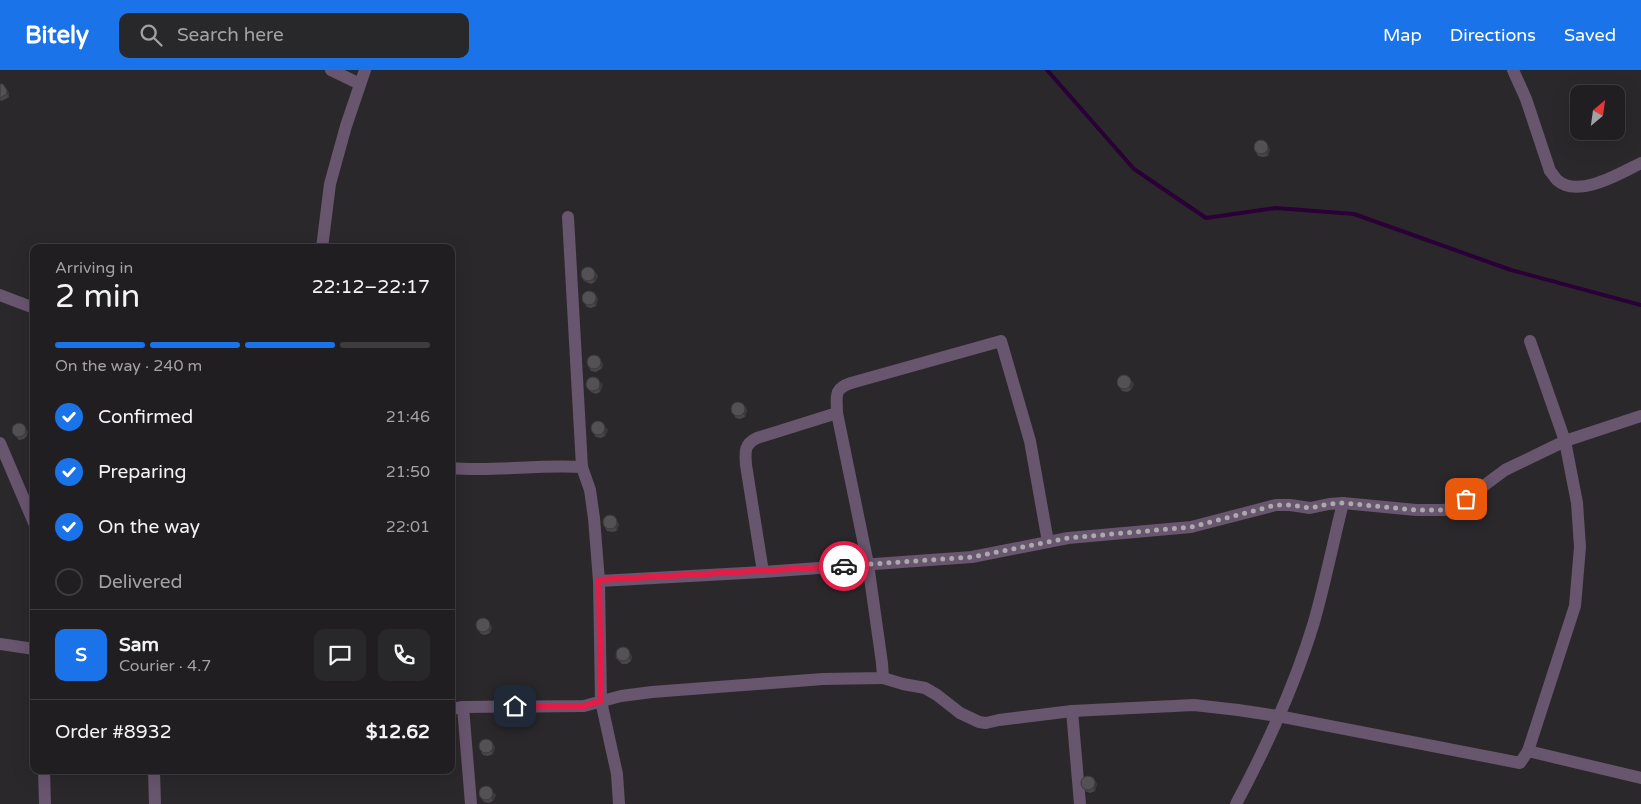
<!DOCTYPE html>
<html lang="en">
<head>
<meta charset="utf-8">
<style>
	body { margin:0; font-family:"Varela Round",sans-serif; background:#282729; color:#f1f3f6; height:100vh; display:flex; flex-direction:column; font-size:19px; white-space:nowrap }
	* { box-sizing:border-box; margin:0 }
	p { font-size:16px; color:#a2a2a5 }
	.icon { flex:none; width:28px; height:28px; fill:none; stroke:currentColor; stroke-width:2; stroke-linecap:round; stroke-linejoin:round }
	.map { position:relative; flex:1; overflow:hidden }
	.details { position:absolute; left:30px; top:174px; width:425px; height:530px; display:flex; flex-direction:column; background:#201e20; border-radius:10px; box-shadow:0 5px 20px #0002,0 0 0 1px #3d3c3e }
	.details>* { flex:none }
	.needle { width:32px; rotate:29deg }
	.controls { position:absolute; left:1570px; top:15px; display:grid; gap:10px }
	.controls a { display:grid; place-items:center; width:55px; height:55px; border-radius:10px; background:#201e20; box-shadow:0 5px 20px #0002,0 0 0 1px #3d3c3e; font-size:25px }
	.pin { position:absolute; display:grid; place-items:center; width:42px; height:42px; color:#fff; margin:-21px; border-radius:10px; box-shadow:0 2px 8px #0006 }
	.courier { position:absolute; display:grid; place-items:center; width:50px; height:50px; margin:-25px; border:4px solid #e11d48; border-radius:50%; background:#fff; color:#222; box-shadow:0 1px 6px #0007 }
	.head em { font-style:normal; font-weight:600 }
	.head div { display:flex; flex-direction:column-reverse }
	.head { display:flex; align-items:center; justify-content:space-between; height:85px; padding:0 25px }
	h1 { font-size:32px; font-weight:600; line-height:38px }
	.bar { display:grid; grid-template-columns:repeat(4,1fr); gap:8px 5px; align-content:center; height:60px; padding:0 25px }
	.bar i { height:6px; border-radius:4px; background:#3d3c3e }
	.bar .current { background:#1a73e8 }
	.bar p { grid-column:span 4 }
	.line { display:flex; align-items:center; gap:12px; padding:0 25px; border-top:1px solid #3d3c3e }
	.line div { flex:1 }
	.round { display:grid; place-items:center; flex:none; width:52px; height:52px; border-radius:10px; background:#282729 }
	ol { padding:0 25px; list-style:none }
	li { display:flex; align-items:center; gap:15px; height:55px }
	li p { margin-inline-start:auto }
	li .icon { padding:5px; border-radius:50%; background:#1a73e8; color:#fff; stroke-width:4 }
	li:last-child { color:#a2a2a5 }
	li i { width:28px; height:28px; border:2px solid #3d3c3e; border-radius:50% }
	header { display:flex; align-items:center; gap:30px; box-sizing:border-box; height:70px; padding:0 25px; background:#1a73e8; color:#fff }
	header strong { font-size:24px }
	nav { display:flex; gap:28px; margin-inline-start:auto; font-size:18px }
	.search { width:350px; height:45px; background:#282729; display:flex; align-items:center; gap:12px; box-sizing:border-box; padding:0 18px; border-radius:10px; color:#a2a2a5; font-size:19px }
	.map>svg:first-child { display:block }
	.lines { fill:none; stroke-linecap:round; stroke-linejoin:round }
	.stream { stroke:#2a0036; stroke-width:4 }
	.street { stroke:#68556e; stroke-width:12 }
	.wall { fill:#484649 }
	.shaded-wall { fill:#3b393c }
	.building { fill:#545155; stroke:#3b393c }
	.done { stroke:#aaa9ab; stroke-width:5; stroke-dasharray:0 9 }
	.route { stroke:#e11d48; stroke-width:6 }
</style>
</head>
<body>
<header>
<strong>Bitely</strong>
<div class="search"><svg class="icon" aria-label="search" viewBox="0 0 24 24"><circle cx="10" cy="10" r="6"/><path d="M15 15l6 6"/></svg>Search here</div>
<nav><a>Map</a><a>Directions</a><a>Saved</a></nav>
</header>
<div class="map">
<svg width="1641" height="734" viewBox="0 0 1641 734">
	<rect width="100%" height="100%" fill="#2a282b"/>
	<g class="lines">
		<path class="stream" d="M1047,0L1134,99L1206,148L1276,138L1354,144L1511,200L1641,235"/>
		<g class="street">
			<path d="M331,0L360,14"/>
			<path d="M1513,0L1526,29L1550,101C1553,104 1555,108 1557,110C1578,129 1621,103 1641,93"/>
			<path d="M568,147L582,397"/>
			<path d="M322,178L330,114L346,56L365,0"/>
			<path d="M0,225L34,238"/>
			<path d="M0,373L34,453"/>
			<path d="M451,398C495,402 539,394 582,397L590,420L594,448L599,511L601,631L617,704L619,734"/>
			<path d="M763,502L746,395C745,382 744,374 757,368L837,343"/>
			<path d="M599,511L763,502L972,487L1068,468L1191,457L1276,435H1290L1310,438L1329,434L1343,433L1416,440H1445L1466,429L1505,400L1565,371L1641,346"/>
			<path d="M0,574L34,579"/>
			<path d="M883,608L903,614L925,618L937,625L960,643L979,652L986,653L999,650L1072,641L1194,635L1238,640L1278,646L1520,693L1528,681L1641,708"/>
			<path d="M463,637L471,734"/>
			<path d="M451,639L463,637L584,636L621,626L652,622L823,609L883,608L882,593L868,494L837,343C837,326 833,319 851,313L1001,271L1030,371L1048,472"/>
			<path d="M1072,641L1080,734"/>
			<path d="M1528,681L1575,536L1580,477L1577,433L1565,371L1530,271"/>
			<path d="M44,700L45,734"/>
			<path d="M154,700L155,734"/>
			<path d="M1236,734C1267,676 1295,615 1314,552C1325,513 1333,473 1343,433"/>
		</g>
	</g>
	<g class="wall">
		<path d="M0,14L9,23V27L2,31L0,30Z"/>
		<path d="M1254,79H1270L1268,86L1263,87L1258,86Z"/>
		<path d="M593,199L598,206L595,212L591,214L584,211L582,208Z"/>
		<path d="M594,222L598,229L596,236L591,238L587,237L582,230Z"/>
		<path d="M587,294H603L602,298L596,302L591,301Z"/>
		<path d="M1132,311L1134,314L1131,320L1127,322L1122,321L1117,314Z"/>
		<path d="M603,315L600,322L596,324L591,322L586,316Z"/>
		<path d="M745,336L747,340L745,347L740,349L736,348L731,341Z"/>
		<path d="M591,360H608L605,366L601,368L596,367Z"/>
		<path d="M28,361L27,366L24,369L19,370L12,362Z"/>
		<path d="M603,454H619L617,461L612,462L607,461Z"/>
		<path d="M476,557H492L490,563L485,565L481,564Z"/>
		<path d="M632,586L631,591L627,594H622L615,587Z"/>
		<path d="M495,677L493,684L488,686L483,685L481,682Z"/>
		<path d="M1093,707L1097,714L1095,721L1090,723L1085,721L1081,715Z"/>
		<path d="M479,725H496L493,731L489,733L484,732Z"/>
	</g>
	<g class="shaded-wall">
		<path d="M7,20L9,23V27L7,24Z"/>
		<path d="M1268,76L1270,79L1268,86L1266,83Z"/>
		<path d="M596,203L598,206L595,212L593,210Z"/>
		<path d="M596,226L598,229L596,236L594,233Z"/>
		<path d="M601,291L603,294L602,298L600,296Z"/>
		<path d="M1132,311L1134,314L1131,320L1129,318Z"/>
		<path d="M601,312L603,315L600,322L599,319Z"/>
		<path d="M745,337L747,340L745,347L743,344Z"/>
		<path d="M606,357L608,360L605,366L603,363Z"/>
		<path d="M26,358L28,361L27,366L26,363Z"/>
		<path d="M615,447L619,454L617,461L615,458Z"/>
		<path d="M490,554L492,557L490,563L488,560Z"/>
		<path d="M630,583L632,586L631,591L629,588Z"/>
		<path d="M491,670L495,677L493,684L491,681Z"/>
		<path d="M1095,711L1097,714L1095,721L1093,718Z"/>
		<path d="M494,722L496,725L493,731L491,728Z"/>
	</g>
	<g class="building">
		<path d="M0,14H3L7,20V24L0,28Z"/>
		<circle cx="1261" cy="77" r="7"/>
		<circle cx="588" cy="204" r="7"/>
		<circle cx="589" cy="228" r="7"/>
		<circle cx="594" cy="292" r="7"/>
		<circle cx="1124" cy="312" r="7"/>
		<circle cx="593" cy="314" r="7"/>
		<circle cx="738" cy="339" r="7"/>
		<circle cx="598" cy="358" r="7"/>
		<circle cx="19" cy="360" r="7"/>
		<circle cx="610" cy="452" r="7"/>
		<circle cx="483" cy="555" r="7"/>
		<circle cx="623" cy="584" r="7"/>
		<circle cx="486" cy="676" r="7"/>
		<circle cx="1088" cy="713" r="7"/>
		<circle cx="486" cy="723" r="7"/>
	</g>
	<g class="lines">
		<path class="done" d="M844,496L972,487L1068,468L1191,457L1276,435H1290L1310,438L1329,434L1343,433L1416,440H1445L1466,429"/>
		<path class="route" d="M515,636H584L601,631L599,510L844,496"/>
	</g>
</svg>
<div class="controls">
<a><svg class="needle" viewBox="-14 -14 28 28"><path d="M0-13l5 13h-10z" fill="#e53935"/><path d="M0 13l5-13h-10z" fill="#a2a2a5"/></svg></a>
</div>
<div class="pin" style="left:1466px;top:429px;background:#ea580c"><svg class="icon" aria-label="bag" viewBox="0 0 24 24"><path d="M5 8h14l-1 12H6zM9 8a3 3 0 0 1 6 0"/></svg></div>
<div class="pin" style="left:515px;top:636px;background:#1f2937"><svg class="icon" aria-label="home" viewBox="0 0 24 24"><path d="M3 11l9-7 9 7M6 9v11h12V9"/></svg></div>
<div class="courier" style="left:844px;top:496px"><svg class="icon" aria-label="car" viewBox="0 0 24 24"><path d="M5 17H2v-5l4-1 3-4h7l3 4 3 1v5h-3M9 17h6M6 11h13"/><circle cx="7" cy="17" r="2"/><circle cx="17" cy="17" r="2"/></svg></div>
<section class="details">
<div class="head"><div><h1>2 min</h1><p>Arriving in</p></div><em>22:12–22:17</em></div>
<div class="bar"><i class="current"></i><i class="current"></i><i class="current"></i><i></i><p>On the way · 240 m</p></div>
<ol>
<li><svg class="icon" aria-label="check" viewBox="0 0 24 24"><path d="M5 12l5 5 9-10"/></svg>Confirmed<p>21:46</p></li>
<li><svg class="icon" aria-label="check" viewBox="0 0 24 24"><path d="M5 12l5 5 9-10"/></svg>Preparing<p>21:50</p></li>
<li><svg class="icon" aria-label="check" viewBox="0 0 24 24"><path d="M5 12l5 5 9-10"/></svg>On the way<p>22:01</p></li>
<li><i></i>Delivered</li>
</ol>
<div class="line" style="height:90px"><b class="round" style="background:#1a73e8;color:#fff">S</b><div><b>Sam</b><p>Courier · 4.7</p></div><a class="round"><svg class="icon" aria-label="chat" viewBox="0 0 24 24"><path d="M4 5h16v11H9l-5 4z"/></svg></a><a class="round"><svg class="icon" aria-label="phone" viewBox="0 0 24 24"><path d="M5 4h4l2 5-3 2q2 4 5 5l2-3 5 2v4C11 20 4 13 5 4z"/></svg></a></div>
<div class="line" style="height:65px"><div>Order #8932</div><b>$12.62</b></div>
</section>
</div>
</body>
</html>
